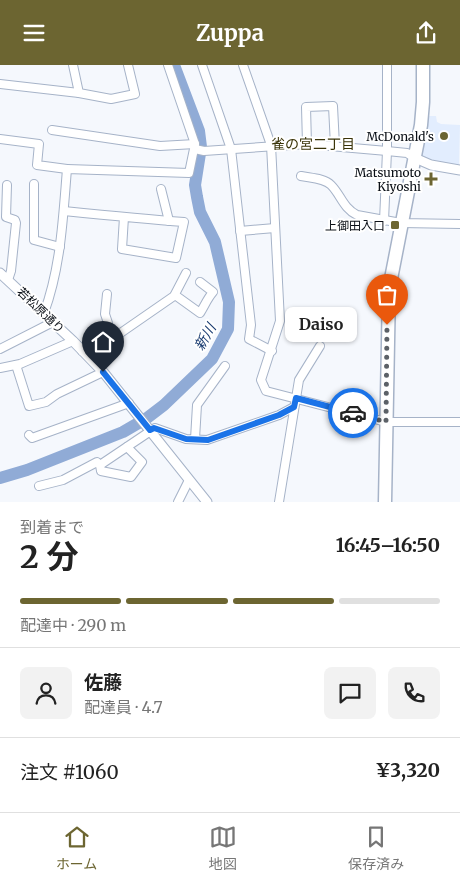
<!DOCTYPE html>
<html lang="ja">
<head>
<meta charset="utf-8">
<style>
	body { margin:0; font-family:Merriweather,"Noto Sans JP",serif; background:#f2f2f2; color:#222; height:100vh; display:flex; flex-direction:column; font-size:19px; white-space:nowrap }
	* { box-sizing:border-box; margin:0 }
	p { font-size:16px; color:#767676 }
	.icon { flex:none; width:28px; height:28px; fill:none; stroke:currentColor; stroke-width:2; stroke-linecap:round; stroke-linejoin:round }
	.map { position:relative; height:437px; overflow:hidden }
	.side { display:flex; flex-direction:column; background:#fff; flex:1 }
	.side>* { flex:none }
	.pin { position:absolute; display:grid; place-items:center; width:42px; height:42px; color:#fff; margin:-51px -21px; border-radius:50% 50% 50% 0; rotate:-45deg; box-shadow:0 0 5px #0007 }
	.pin .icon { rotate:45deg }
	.courier { position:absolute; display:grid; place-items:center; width:50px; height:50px; margin:-25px; border:4px solid #1a73e8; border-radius:50%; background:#fff; color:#222; box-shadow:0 1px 6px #0007 }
	.bubble { position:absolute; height:35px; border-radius:8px; background:#fff; box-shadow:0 1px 4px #0004; font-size:16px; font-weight:700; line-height:35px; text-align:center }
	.head em { font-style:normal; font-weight:700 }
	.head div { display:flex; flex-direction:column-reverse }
	.head { display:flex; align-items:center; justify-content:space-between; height:85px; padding:0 20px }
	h1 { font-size:32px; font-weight:700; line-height:38px }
	.bar { display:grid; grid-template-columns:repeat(4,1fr); gap:8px 5px; align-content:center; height:60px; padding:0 20px }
	.bar i { height:6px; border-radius:4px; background:#e0e0e0 }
	.bar .active { background:#6c6531 }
	.bar p { grid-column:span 4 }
	.line { display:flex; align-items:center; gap:12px; padding:0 20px; border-top:1px solid #e0e0e0 }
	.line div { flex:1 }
	.round { display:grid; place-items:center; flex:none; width:52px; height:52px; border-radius:8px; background:#f2f2f2 }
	header { display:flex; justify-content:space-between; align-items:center; height:65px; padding:0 20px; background:#6c6531; color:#fff; font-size:22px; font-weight:700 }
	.tabs { display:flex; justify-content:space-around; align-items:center; height:70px; border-top:1px solid #e0e0e0; background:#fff; font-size:14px; color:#767676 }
	.tabs a { display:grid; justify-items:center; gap:2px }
	.tabs .active { color:#6c6531 }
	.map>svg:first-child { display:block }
	.built { fill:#e2edfe }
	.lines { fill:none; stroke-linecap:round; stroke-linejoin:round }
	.river { stroke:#90abd6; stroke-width:12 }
	.minor-casing { stroke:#a6b3c8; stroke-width:10 }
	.tertiary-casing { stroke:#a6b3c8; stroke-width:11 }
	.trunk-casing { stroke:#a6b3c8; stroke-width:15 }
	.minor { stroke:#fff; stroke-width:8 }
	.tertiary { stroke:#fff; stroke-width:9 }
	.trunk { stroke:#fff; stroke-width:12 }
	.done { stroke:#5c6167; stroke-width:5; stroke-dasharray:0 9 }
	.route { stroke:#1a73e8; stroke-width:6 }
	.poi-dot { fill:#6c6531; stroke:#fff; stroke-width:2 }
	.labels { text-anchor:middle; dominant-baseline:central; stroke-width:4; stroke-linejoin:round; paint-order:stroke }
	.poi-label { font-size:12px; fill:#0a0f16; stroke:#fff; text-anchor:end }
	.street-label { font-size:12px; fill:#0a0f16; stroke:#fff }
	.neighbourhood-label { font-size:14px; fill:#3a3409; stroke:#fff }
	.water-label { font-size:14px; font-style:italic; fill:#1a3c71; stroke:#fff }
</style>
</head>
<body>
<header><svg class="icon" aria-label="menu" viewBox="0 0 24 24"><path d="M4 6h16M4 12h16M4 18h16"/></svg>Zuppa<svg class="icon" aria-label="share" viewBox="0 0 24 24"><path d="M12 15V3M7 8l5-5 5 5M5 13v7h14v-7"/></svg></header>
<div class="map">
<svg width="460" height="437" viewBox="0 0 460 437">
	<rect width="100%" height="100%" fill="#f5f8fd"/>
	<path class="built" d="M427,51H436L437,57L441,59L460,60L459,102L420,92Z"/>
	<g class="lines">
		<path class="river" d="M0,413L27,405L123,367L147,353L164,340L212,294L228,264L229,237L215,177L200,147L197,132L195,120L201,82L199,66L174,0"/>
		<defs>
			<g id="minor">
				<path d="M73,0L79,28L111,34L135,29L128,0"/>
				<path d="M202,0L231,84L251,260L249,274L272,286"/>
				<path d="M243,0L271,80L280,256L261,315L266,326L386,357H460"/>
				<path d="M0,19L79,28"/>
				<path d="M52,65L160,81L195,79"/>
				<path d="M0,74L39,79L37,100L67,104"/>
				<path d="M307,79L306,42L333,41L335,81"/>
				<path d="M195,84L204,86L307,79L387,86L407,88L415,93"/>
				<path d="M301,111C310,113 324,113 331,120C341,130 343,143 357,150L401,158L460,159"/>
				<path d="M34,119V175L60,182"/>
				<path d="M7,120L6,152L15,155L16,158L11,206L8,215"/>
				<path d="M161,124L169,156"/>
				<path d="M64,146C104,150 144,154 184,157L176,193L122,184L124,152"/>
				<path d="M384,156L387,86V0"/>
				<path d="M240,166L275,163"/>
				<path d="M107,229L105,249L108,258L107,272L112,275"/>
				<path d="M175,230L200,248C205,240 207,234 213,227L200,217"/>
				<path d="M44,248C61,202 63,152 67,104L189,108L195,79L168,0"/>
				<path d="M0,284L53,257"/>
				<path d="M82,286L109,276L174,231L186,208"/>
				<path d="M16,300L29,341L46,337L57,329L103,307"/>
				<path d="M0,303L20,299L73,276"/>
				<path d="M29,370L32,373L129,338"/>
				<path d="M195,374L197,340L225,301"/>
				<path d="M100,400L101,406L131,412L142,397L127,382"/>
				<path d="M39,421L63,415L97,397L100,400L155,363L186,374L207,375L279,350L294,342"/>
				<path d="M178,437L189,415"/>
				<path d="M279,437L299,315L320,281"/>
			</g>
			<g id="tertiary">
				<path d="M415,93L431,100L460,105"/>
				<path d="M0,208L73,276L104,308L207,437"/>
			</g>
			<path id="trunk" d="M385,437L389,224L421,60L423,37V0"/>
		</defs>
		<use href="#minor" class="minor-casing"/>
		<use href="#tertiary" class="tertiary-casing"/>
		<use href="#trunk" class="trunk-casing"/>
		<use href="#minor" class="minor"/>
		<use href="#tertiary" class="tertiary"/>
		<use href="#trunk" class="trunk"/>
	</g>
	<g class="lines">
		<path class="done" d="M353,348L386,357L387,260"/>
		<path class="route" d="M103,307L150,365L154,363L186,374L208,375L279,350L294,342L296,333L353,348"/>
	</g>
	<g class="poi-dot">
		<circle cx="444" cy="71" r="5"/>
		<path d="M428.5 106.5h5v5h5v5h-5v5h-5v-5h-5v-5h5z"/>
		<rect x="390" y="155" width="10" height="10" rx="2.5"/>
	</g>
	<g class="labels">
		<g class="poi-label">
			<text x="434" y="71">McDonald's</text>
			<text x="421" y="107">Matsumoto<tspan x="421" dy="14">Kiyoshi</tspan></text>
			<text x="385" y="160">上御田入口</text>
		</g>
		<g class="street-label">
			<text transform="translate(41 245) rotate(44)">若松原通り</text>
		</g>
		<g class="neighbourhood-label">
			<text x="313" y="79">雀の宮二丁目</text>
		</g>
		<g class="water-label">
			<text transform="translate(205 272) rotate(-60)">新川</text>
		</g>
	</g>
</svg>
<div class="pin" style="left:387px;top:260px;background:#ea580c"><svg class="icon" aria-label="bag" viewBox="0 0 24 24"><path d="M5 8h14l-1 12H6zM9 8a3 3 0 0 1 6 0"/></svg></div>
<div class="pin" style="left:103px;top:307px;background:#1f2937"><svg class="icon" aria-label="home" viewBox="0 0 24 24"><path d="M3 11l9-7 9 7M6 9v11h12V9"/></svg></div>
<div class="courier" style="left:353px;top:348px"><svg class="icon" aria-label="car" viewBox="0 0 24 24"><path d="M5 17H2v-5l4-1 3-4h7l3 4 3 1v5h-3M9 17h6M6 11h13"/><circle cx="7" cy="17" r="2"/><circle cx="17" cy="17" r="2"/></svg></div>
<div class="bubble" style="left:285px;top:242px;width:72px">Daiso</div>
</div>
<section class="side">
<div class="head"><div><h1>2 分</h1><p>到着まで</p></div><em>16:45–16:50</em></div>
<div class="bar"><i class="active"></i><i class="active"></i><i class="active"></i><i></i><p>配達中 · 290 m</p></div>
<div class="line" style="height:90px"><a class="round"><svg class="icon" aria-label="person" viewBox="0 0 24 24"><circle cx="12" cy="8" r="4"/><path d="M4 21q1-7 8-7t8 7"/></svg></a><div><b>佐藤</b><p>配達員 · 4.7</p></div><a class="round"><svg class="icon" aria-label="chat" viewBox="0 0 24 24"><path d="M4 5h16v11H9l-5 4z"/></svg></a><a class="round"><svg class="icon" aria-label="phone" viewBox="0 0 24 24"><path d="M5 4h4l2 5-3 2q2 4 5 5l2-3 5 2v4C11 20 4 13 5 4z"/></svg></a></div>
<div class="line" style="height:65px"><div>注文 #1060</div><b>¥3,320</b></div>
</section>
<nav class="tabs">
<a class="active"><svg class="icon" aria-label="home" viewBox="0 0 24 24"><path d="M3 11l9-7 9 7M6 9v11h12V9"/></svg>ホーム</a>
<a><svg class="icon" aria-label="map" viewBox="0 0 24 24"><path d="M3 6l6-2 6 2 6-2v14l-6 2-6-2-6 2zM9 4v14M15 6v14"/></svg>地図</a>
<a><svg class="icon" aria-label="saved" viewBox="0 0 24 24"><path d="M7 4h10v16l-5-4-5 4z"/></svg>保存済み</a>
</nav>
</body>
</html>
